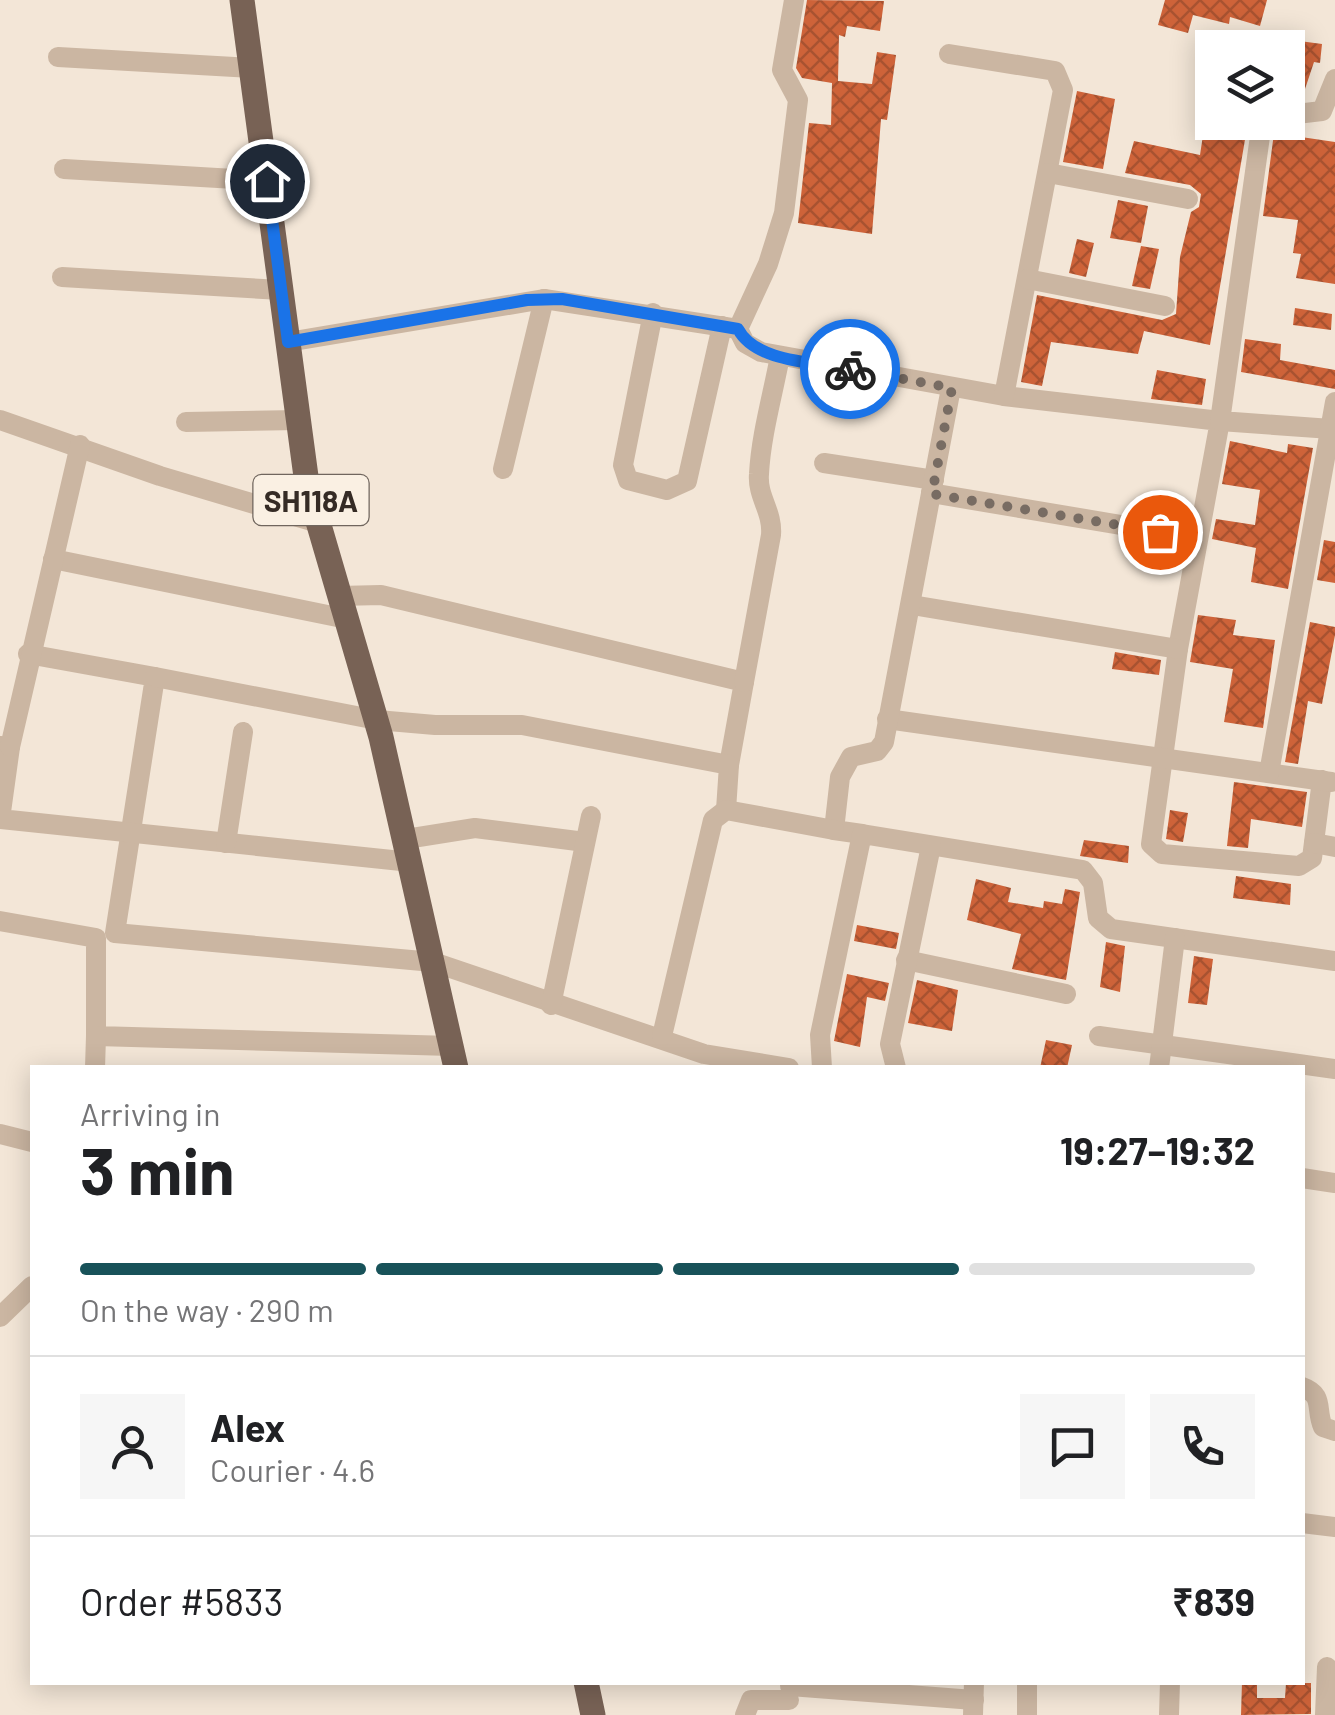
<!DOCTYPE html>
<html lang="en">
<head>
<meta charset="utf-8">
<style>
	body { margin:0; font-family:Barlow,sans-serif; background:#f6f6f6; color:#202124; height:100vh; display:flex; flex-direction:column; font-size:38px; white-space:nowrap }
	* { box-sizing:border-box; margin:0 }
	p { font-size:32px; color:#757577 }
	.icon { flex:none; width:55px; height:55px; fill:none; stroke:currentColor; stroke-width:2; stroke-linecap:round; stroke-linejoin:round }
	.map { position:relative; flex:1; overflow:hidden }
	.drawer { position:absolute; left:30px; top:1065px; width:1275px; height:620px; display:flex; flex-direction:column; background:#fff; border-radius:0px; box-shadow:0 5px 25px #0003 }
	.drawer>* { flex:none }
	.controls { position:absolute; left:1195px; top:30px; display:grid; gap:20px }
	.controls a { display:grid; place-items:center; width:110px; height:110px; border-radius:0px; background:#fff; box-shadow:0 5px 25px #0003; font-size:50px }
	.pin { position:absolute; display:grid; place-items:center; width:85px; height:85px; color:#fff; margin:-42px; border:5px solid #fff; border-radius:50%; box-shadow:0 2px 10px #0007 }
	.courier { position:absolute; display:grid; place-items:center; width:100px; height:100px; margin:-50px; border:8px solid #1a73e8; border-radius:50%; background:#fff; color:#222; box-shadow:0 2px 12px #0007 }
	.headline em { font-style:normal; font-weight:700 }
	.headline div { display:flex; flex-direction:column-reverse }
	.headline { display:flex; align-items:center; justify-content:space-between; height:170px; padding:0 50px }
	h1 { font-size:65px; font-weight:700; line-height:75px }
	.bar { display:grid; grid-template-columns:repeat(4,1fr); gap:15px 10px; align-content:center; height:120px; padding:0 50px }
	.bar i { height:12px; border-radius:8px; background:#e0e0e0 }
	.bar .selected { background:#185259 }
	.bar p { grid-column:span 4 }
	.line { display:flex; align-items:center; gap:25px; padding:0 50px; border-top:2px solid #e0e0e0 }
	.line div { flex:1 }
	.round { display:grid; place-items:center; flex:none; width:105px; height:105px; border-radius:0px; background:#f6f6f6 }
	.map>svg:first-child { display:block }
	.building { fill:url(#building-cross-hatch) }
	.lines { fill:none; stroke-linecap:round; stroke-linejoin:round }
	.minor { stroke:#cbb6a2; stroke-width:20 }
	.primary { stroke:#786255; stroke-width:25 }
	.done { stroke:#786c63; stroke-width:10; stroke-dasharray:0 18 }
	.route { stroke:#1a73e8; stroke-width:12 }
	.labels { text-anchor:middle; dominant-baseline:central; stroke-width:8; stroke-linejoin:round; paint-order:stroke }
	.shield { fill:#faf0e3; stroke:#70665e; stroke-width:2.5 }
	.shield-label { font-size:30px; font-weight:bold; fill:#352b25 }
</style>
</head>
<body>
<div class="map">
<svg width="1335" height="1715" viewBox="0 0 1335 1715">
	<defs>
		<pattern id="building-cross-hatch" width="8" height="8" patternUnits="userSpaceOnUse" patternTransform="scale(2.5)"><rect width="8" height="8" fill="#ce6339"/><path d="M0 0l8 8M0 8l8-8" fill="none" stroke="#a85230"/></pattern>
	</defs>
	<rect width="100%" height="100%" fill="#f3e6d7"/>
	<g class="building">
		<path d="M807,0L884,1L880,31L847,26L845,37L839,35L838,81L872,84L877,52L896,55L887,120L881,119L872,234L798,223L809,123L831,125L832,83L802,78L796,68Z"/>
		<path d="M1165,0H1267L1260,26L1230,17L1229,24L1193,15L1188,33L1158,25Z"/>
		<path d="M1292,40L1322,44L1320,63L1314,62L1303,95L1290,90L1299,60L1290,59Z"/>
		<path d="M1077,91L1115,99L1103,169L1063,162Z"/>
		<path d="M1205,122H1248L1210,345L1144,331L1138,354L1051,342L1042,386L1021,382L1037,295L1162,320L1176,314L1180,257L1191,212L1199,207L1201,194L1190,185L1125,173L1134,141L1200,155Z"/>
		<path d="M1274,133L1335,142V284L1296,278L1301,254L1293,253L1298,220L1263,216Z"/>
		<path d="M1118,200L1148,206L1141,243L1110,238Z"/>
		<path d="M1077,239L1094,243L1086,277L1069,273Z"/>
		<path d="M1141,246L1159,249L1150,289L1132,286Z"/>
		<path d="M1295,308L1332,314L1331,330L1293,325Z"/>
		<path d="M1245,339L1281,344L1280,360L1335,370V389L1241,372Z"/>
		<path d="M1157,370L1206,379L1202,405L1151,399Z"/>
		<path d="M1230,441L1287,453L1288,444L1313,448L1288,589L1251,582L1256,548L1212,539L1216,519L1255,525L1260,490L1222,484Z"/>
		<path d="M1324,540L1335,542V583L1317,580Z"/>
		<path d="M1198,615L1236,620L1233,635L1275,640L1263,728L1224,722L1233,669L1190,662Z"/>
		<path d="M1310,622L1335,627V635L1322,704L1308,701L1298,764L1285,762Z"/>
		<path d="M1115,652L1161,660L1159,675L1112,669Z"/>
		<path d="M1234,782L1307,792L1302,827L1251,819L1248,848L1227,846Z"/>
		<path d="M1170,810L1188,813L1183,842L1166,839Z"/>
		<path d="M1084,840L1129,846L1128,863L1080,856Z"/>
		<path d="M1236,876L1291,884L1290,905L1233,898Z"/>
		<path d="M976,879L1011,888L1008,902L1043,908L1044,901L1062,904L1065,889L1080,892L1066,980L1012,969L1021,934L967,920Z"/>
		<path d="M857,925L899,933L896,949L854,941Z"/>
		<path d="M1106,942L1125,946L1120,992L1100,987Z"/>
		<path d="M1194,956L1213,959L1207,1005L1188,1003Z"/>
		<path d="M847,974L889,983L885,1001L867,997L860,1047L834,1041Z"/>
		<path d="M917,980L958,990L952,1031L908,1023Z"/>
		<path d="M1046,1040L1072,1045L1067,1068H1040Z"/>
		<path d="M1242,1682H1257V1698H1285L1286,1683H1311V1714L1241,1715Z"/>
	</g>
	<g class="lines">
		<g class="minor">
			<path d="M794,0L782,70L798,100L784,213L768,264L738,329L745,343L761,352L1004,396L1220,421L1178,649L1151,844L1162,854L1299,866L1312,858L1322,780"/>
			<path d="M949,54L1055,71L1063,90L1004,396"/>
			<path d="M58,57L252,68"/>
			<path d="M1288,115L1322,111L1335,79"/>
			<path d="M1262,122L1220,421L1331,429"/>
			<path d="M64,169L267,181"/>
			<path d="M1048,173L1188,199"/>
			<path d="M62,277L281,290"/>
			<path d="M1027,279L1165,306"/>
			<path d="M653,313L623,465L628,480L667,490L687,481L722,326"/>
			<path d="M288,342L544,299L738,329"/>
			<path d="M0,420L160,476L318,523"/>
			<path d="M186,422L298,420"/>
			<path d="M824,463L934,480"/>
			<path d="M503,469L544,299"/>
			<path d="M931,493L1198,538"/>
			<path d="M53,559L347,619"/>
			<path d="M339,596L381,595L744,682L729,765"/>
			<path d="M912,605L1178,649"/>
			<path d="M28,654L155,677L115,933L433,962L704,1054L789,1068"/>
			<path d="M155,677L377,720L435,725H522L729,765L726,810"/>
			<path d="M744,682L771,535C773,511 757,497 759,474C761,435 773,394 780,356"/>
			<path d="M887,719L1331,782"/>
			<path d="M0,746L10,747L0,819L411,862"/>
			<path d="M10,747L80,445"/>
			<path d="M1269,773L1335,402"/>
			<path d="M862,834L834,830L840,777L851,757L877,751L884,742L951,388"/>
			<path d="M406,839L475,828L585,842"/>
			<path d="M226,843L243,732"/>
			<path d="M1314,843L1335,847"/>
			<path d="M0,921L96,938V1036L451,1046"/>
			<path d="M906,960L1066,994"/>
			<path d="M551,1005L591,816"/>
			<path d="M662,1036L713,820L726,810L834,830"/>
			<path d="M1099,1036L1335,1069"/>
			<path d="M95,1068L96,1036"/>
			<path d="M822,1068L820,1035L862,834L1083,870L1093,883L1098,918L1111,929L1335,961"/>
			<path d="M896,1068L890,1044L931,846"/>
			<path d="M1159,1068L1175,938"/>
			<path d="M0,1134L32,1142"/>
			<path d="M1302,1178L1335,1183"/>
			<path d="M0,1317L32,1286"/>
			<path d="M1302,1387C1325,1395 1315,1409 1323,1427L1335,1431"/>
			<path d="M1302,1523L1335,1527"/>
			<path d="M790,1686L974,1700"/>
			<path d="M745,1715L751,1700H789"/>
			<path d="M973,1715L974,1682"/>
			<path d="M1027,1715V1682"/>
			<path d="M1169,1715L1170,1682"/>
			<path d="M1325,1715L1327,1667"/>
		</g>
		<g class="primary">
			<path d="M242,0L307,484L381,737L456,1068"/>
			<path d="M586,1682L593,1715"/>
		</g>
	</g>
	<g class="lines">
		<path class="done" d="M850,369L952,388L932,494L1160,532"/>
		<path class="route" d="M267,181L288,342L527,300L562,299L738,329C756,363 816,362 850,369"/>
	</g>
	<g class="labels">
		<rect class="shield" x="253.5" y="475" width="115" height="50" rx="8"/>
		<g class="shield-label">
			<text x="311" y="500">SH118A</text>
		</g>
	</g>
</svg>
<div class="controls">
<a><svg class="icon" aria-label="layers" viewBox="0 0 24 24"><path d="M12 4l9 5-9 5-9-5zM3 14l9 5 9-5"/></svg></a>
</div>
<div class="pin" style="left:1160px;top:532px;background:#ea580c"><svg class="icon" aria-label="bag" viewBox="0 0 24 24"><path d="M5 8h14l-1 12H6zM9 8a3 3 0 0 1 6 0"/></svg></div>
<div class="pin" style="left:267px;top:181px;background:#1f2937"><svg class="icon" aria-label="home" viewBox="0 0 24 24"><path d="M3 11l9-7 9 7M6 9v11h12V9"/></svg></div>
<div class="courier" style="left:850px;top:369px"><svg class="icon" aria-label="bike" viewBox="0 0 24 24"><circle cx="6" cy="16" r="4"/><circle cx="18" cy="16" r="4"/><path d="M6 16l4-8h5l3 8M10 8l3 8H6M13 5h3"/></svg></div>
<section class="drawer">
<div class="headline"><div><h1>3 min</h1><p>Arriving in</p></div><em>19:27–19:32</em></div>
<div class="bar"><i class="selected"></i><i class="selected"></i><i class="selected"></i><i></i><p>On the way · 290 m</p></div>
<div class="line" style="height:180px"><a class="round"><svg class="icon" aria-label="person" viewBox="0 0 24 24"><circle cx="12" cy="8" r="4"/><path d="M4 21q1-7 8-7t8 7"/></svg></a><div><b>Alex</b><p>Courier · 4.6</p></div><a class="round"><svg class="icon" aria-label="chat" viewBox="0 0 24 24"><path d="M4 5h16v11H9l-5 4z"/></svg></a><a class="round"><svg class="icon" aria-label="phone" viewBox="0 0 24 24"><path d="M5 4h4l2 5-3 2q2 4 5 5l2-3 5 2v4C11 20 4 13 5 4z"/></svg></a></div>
<div class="line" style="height:130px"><div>Order #5833</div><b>₹839</b></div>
</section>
</div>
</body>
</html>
